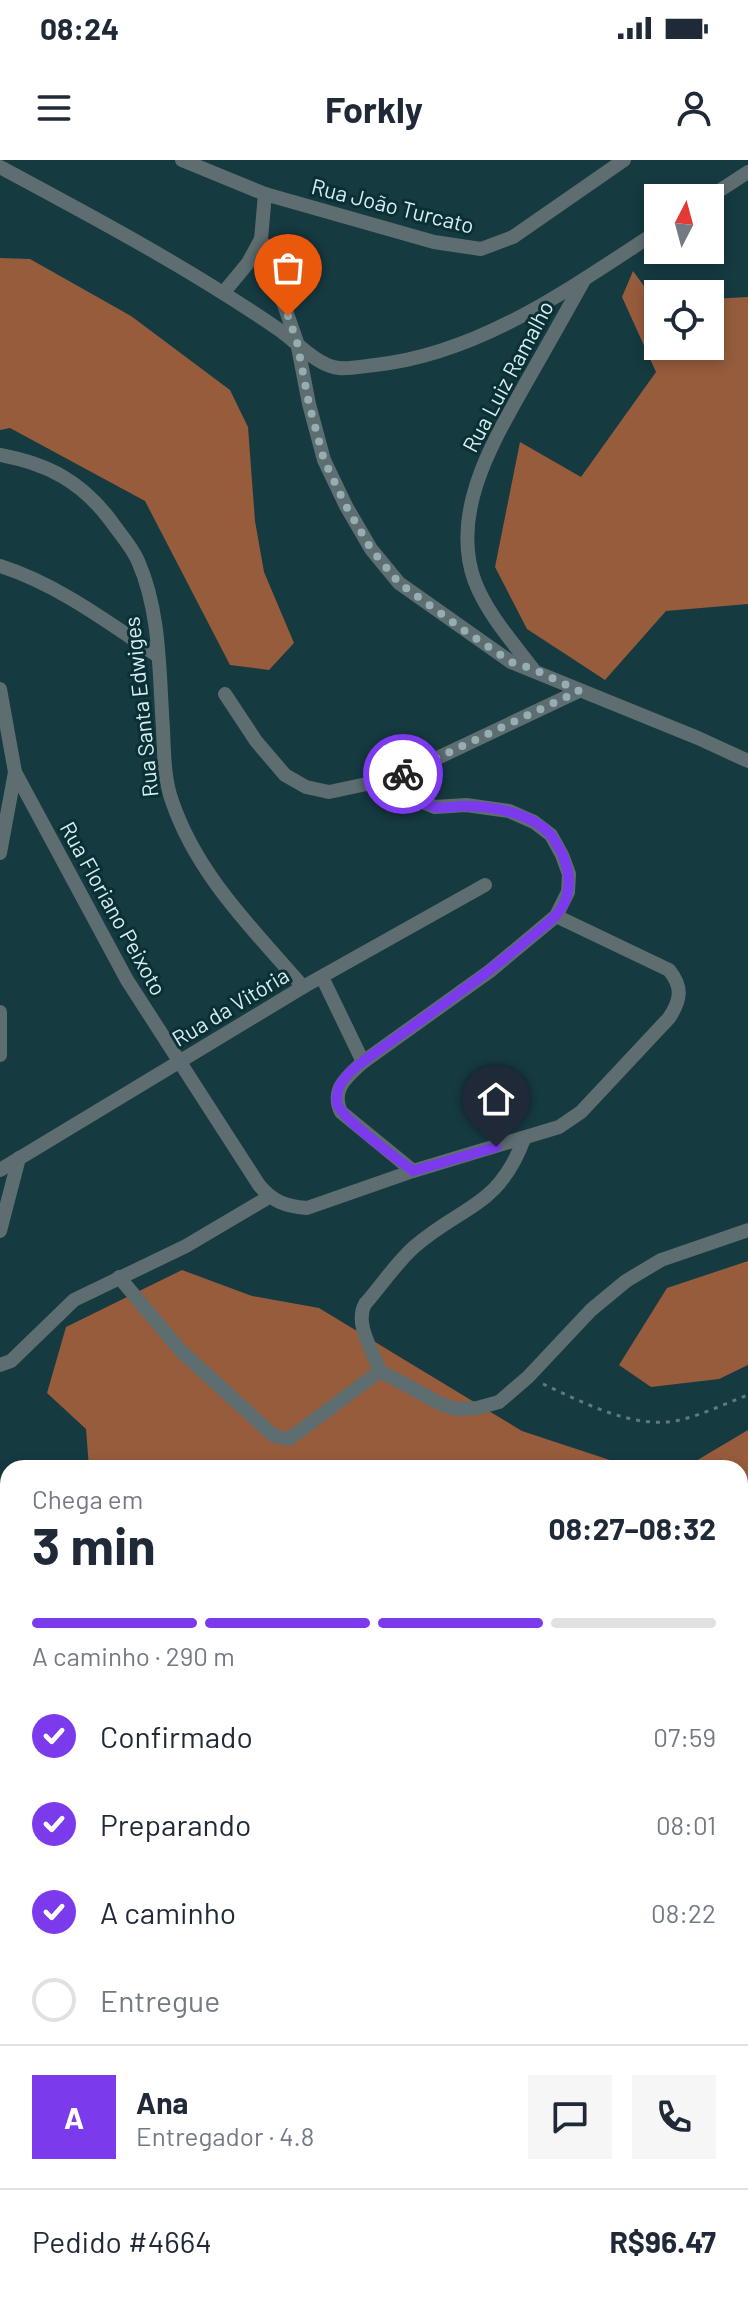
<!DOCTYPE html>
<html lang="pt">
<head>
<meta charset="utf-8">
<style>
	body { margin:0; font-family:Barlow,sans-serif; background:#f6f6f7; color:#1f2937; height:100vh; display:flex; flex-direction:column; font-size:30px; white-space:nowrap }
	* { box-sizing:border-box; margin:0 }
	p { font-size:26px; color:#747a83 }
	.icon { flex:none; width:44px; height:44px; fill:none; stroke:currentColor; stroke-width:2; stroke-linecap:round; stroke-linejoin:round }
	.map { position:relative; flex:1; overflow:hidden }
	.side { position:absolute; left:0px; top:1300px; width:748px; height:850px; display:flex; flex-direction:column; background:#fff; border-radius:24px 24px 0 0; box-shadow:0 4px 12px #0003 }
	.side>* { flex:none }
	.needle { width:52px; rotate:6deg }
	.fabs { position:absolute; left:644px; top:24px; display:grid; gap:16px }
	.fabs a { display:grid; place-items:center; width:80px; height:80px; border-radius:0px; background:#fff; box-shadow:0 4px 12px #0003; font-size:40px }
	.pin { position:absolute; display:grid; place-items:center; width:68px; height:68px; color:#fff; margin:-82px -34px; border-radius:50% 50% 50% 0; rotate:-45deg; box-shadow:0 0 8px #0007 }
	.pin .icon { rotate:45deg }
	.courier { position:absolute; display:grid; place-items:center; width:80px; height:80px; margin:-40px; border:6px solid #7c3aed; border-radius:50%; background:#fff; color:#222; box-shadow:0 2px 10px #0007 }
	.head em { font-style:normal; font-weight:700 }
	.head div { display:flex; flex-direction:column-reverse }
	.head { display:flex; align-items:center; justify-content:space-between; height:136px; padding:0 32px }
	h1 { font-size:52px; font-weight:700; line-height:60px }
	.bar { display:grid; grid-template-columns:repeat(4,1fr); gap:12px 8px; align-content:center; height:96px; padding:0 32px }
	.bar i { height:10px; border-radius:6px; background:#e0e1e3 }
	.bar .selected { background:#7c3aed }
	.bar p { grid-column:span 4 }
	.line { display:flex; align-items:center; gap:20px; padding:0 32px; border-top:2px solid #e0e1e3 }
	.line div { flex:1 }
	.round { display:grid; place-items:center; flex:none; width:84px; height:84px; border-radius:0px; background:#f6f6f7 }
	ol { padding:0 32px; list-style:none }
	li { display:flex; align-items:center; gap:24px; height:88px }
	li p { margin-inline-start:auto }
	li .icon { padding:8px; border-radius:50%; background:#7c3aed; color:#fff; stroke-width:4 }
	li:last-child { color:#747a83 }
	li i { width:44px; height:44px; border:4px solid #e0e1e3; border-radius:50% }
	.status { display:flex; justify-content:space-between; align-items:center; height:56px; padding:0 40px; background:#fff; direction:ltr }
	.status svg { height:22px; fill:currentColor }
	header { display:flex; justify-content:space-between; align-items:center; height:104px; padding:0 32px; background:#fff; font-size:36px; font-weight:700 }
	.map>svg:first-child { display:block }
	.forest { fill:#965c3c }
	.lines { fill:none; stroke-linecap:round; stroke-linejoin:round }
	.stream { stroke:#9a7963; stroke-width:5 }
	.path { stroke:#5c7b80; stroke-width:3; stroke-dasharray:4 6; stroke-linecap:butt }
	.lane { stroke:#5e6d70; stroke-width:7 }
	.street { stroke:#5e6d70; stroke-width:14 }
	.secondary { stroke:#748d91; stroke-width:20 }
	.done { stroke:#94aeb2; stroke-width:8; stroke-dasharray:0 14.4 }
	.route { stroke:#7c3aed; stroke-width:10 }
	.labels { text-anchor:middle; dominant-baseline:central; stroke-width:6; stroke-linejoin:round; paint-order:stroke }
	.street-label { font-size:22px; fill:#d9edf0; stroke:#093035 }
</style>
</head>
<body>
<div class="status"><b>08:24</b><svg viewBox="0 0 49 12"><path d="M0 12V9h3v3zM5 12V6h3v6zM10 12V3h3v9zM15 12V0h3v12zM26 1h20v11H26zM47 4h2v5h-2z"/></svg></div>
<header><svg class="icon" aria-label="menu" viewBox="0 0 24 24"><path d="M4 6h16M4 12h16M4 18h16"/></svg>Forkly<svg class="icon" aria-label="person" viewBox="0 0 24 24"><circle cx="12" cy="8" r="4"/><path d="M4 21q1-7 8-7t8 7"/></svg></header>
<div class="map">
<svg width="748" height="2149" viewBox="0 0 748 2149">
	<rect width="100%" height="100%" fill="#153a40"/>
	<g class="forest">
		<path d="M0,98L30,99L131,156L230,230L248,267L255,361L264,412L294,483L269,510L230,505L145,341L10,268L0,270Z"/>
		<path d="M633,111L655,141H658V186H710V139L748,137V444L666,451L605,520L527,469L495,407L520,282L581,317L656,212L622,137Z"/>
		<path d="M748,1101V1205L719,1219L651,1227L619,1205L667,1128Z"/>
		<path d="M182,1110L252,1136L319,1148L522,1271L634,1308H89L86,1269L47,1233L66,1167Z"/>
		<path d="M748,1270V1430L740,1431V1308H684Z"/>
	</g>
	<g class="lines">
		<g class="stream">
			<path d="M0,1550L8,1552"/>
			<path d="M740,1694L748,1700"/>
		</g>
		<path class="path" d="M543,1224C585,1243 637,1272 684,1259C706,1253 727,1243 748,1235"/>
		<g class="lane">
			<path d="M0,1708L8,1703"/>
			<path d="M740,1862L748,1853"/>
		</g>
		<g class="street">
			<path d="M182,0L265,34L434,82L481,89L513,77L624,0"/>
			<path d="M0,7C95,58 189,108 278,169C296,181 317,206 339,208C350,209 364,206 375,205C480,194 572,127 658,71"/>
			<path d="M265,34L261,79L297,182L309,244L324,300L346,346L371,389L399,423L511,502L698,578L748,601"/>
			<path d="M708,38L748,12"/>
			<path d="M224,132L248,103L261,79"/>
			<path d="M0,295C48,304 81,321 111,361C120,374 132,387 138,401C161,453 159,514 163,569C164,592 164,619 172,641C197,715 253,769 303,827"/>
			<path d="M0,406C57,424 109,463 158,496"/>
			<path d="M533,509C512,481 488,455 475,422C449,352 494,280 527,221C546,188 565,154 584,120"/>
			<path d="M0,529L15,612L0,693"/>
			<path d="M225,534L256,581L285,615L306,627L329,632L395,618L579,531"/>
			<path d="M15,612L127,820L259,1025C273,1042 285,1046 307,1048L413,1011L559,967L581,952L669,858C681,840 683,827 669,810L556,756"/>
			<path d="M322,817L363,902C348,916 330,929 341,952L413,1011"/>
			<path d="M0,852V895"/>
			<path d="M363,902L490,811L556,756L568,732L569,714L562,695L551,675L534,662L509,651L466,645L435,647L418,640L395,618"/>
			<path d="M0,1010L303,827L485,725"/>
			<path d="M0,1071L19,998"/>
			<path d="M119,1117L180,1190L274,1276L289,1279L380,1211L441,1244L456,1249L477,1248L499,1242L528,1217L591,1150L626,1121L661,1100L748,1070"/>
			<path d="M0,1205L11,1201L74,1140L186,1086L269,1037"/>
			<path d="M380,1211C373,1191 354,1164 365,1144C381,1126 396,1103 414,1087C462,1045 498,1048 524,979"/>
			<path d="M0,1419L8,1421"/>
			<path d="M247,2149L249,2142"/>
		</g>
		<g class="secondary">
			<path d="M0,1660L8,1662"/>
			<path d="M740,1838L748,1843"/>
		</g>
	</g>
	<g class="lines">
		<path class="done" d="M288,156L297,182L309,244L324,300L346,346L371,389L399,423L465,471L511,502L533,509L579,531L403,614"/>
		<path class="route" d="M403,614L395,618C406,630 418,643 434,647C443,649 454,646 464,646C492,646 535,653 553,678C565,696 574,719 565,741C558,758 541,768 527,780C482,818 434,851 386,885C371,896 349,909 340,925C338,930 336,938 337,943C340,958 399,1000 413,1011L496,987"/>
	</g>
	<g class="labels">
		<g class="street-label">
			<text transform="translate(393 45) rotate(14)">Rua João Turcato</text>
			<text transform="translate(507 216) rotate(-62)">Rua Luiz Ramalho</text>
			<text transform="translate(140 547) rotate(-96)">Rua Santa Edwiges</text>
			<text transform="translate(114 748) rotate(61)">Rua Floriano Peixoto</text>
			<text transform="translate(230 846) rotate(-31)">Rua da Vitória</text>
		</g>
	</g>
</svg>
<div class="fabs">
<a><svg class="needle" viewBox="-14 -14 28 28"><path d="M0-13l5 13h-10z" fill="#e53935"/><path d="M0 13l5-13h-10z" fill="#747a83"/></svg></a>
<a><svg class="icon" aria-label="locate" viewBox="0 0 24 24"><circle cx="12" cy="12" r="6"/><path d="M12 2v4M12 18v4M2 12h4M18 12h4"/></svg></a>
</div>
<div class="pin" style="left:288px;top:156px;background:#ea580c"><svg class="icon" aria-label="bag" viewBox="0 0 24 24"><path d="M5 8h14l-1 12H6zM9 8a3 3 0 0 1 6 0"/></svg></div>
<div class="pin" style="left:496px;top:987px;background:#1f2937"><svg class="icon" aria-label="home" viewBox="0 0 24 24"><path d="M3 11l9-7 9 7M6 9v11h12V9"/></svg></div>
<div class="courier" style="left:403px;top:614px"><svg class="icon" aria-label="bike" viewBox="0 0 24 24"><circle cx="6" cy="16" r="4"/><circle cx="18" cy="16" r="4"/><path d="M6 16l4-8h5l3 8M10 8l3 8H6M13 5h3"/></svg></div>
<section class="side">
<div class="head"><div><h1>3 min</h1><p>Chega em</p></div><em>08:27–08:32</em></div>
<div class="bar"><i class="selected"></i><i class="selected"></i><i class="selected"></i><i></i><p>A caminho · 290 m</p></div>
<ol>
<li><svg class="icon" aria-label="check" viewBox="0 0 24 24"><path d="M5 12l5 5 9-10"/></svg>Confirmado<p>07:59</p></li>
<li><svg class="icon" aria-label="check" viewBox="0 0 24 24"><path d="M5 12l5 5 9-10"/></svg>Preparando<p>08:01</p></li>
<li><svg class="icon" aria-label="check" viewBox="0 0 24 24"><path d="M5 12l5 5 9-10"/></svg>A caminho<p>08:22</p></li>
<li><i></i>Entregue</li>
</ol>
<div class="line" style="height:144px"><b class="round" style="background:#7c3aed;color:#fff">A</b><div><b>Ana</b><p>Entregador · 4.8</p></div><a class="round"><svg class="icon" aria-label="chat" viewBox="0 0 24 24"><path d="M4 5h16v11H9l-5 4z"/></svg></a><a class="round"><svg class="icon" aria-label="phone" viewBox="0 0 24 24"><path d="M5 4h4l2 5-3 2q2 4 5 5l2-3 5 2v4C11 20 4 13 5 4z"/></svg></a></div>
<div class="line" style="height:104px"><div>Pedido #4664</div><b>R$96.47</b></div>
</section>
</div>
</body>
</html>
